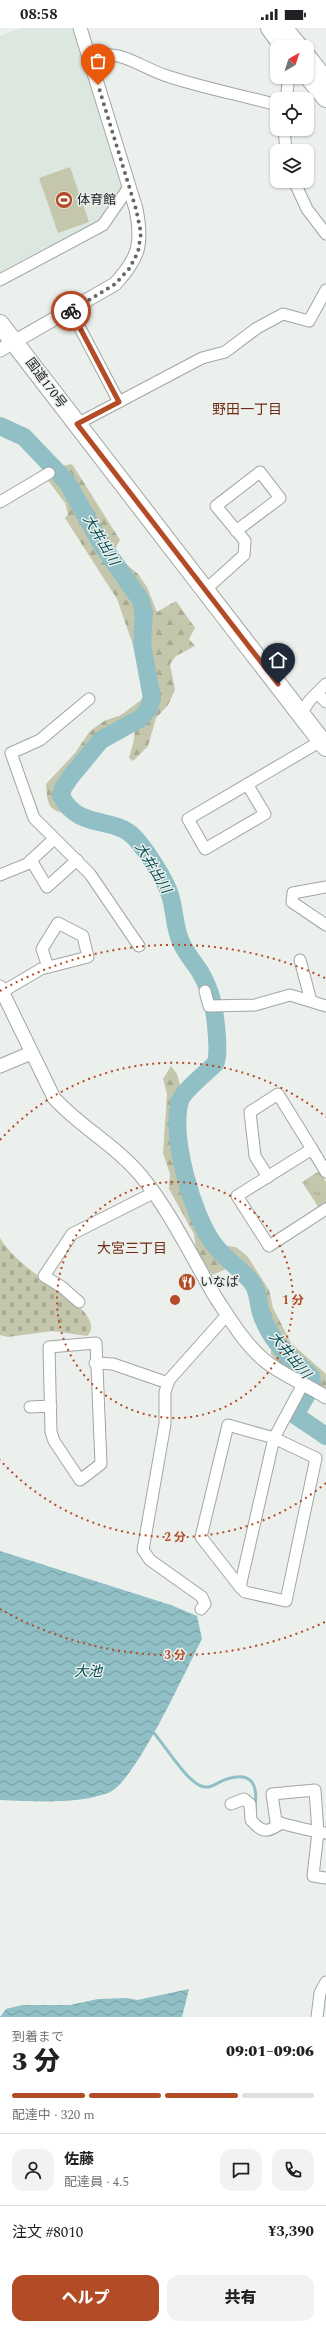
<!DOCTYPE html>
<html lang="ja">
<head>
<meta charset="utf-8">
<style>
	body { margin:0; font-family:Spectral,"Noto Sans JP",serif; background:#f2f2f2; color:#202124; height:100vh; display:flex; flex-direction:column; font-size:15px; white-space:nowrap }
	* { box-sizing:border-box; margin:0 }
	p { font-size:13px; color:#757577 }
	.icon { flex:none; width:22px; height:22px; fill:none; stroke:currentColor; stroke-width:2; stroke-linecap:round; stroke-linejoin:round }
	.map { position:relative; height:1989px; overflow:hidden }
	.details { display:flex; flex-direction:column; background:#fff; flex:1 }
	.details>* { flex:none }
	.needle { width:26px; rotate:39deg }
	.tools { position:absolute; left:270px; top:12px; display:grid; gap:8px }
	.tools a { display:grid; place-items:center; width:44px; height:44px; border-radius:8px; background:#fff; box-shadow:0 1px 3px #0004; font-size:20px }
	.pin { position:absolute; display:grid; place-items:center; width:34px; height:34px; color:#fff; margin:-41px -17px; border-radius:50% 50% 50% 0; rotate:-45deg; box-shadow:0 0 4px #0007 }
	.pin .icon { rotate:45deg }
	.courier { position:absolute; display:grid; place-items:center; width:40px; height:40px; margin:-20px; border:3px solid #b34b27; border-radius:50%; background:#fff; color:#222; box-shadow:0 1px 5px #0007 }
	.headline em { font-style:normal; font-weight:800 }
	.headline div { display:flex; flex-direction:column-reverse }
	.headline { display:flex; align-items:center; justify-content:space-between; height:68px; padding:0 12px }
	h1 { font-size:26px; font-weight:800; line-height:30px }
	.bar { display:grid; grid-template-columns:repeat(4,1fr); gap:6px 4px; align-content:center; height:48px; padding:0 12px }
	.bar i { height:5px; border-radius:3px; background:#e0e0e0 }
	.bar .on { background:#b34b27 }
	.bar p { grid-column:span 4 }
	.line { display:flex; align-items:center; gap:10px; padding:0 12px; border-top:1px solid #e0e0e0 }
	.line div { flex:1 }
	.round { display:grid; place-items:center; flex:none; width:42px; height:42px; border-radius:12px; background:#f2f2f2 }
	.primary-button { display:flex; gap:8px; margin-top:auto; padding:8px 12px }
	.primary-button a { flex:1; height:46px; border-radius:12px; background:#b34b27; color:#fff; font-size:16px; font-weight:800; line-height:46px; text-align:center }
	.primary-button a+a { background:#f2f2f2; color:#202124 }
	.status { display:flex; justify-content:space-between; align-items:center; height:28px; padding:0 20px; background:#fff; direction:ltr }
	.status svg { height:11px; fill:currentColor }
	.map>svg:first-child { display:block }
	.built { fill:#dbe7df }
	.grass { fill:url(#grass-tufts) }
	.forest { fill:url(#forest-firs) }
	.cemetery { fill:url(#cemetery-stones) }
	.garden { fill:#c5c7ac }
	.water { fill:url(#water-waves) }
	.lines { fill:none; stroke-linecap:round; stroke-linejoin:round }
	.stream { stroke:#90bfc5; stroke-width:3 }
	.river { stroke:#90bfc5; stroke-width:18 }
	.minor-casing { stroke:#a2a6a3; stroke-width:13 }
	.tertiary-casing { stroke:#a2a6a3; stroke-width:15 }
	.trunk-casing { stroke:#a2a6a3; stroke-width:20 }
	.minor { stroke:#fff; stroke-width:11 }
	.tertiary { stroke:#fff; stroke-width:13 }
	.trunk { stroke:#fff; stroke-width:18 }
	.done { stroke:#656866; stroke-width:4; stroke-dasharray:0 7.2 }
	.route { stroke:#b34b27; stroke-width:5 }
	.ring { fill:none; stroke:#b34b27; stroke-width:2; stroke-dasharray:2 4 }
	.labels { text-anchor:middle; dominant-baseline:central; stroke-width:3; stroke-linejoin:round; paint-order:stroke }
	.poi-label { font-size:13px; fill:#1c1e1d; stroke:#ecf0ed; text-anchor:start }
	.street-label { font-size:13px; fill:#1c1e1d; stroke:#ecf0ed }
	.neighbourhood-label { font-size:14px; fill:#6e2c15; stroke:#ecf0ed }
	.water-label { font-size:14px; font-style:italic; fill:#024b52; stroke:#ecf0ed }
	.centre { fill:#b34b27; stroke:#ecf0ed; stroke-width:2 }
	.ring-label { font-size:12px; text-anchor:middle; font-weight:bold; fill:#b34b27; stroke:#ecf0ed; stroke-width:3; stroke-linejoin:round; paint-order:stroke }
</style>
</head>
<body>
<div class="status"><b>08:58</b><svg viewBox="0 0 49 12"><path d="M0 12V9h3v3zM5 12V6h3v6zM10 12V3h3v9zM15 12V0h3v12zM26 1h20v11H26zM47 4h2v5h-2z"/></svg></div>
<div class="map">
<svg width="326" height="1989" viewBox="0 0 326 1989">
	<defs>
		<pattern id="grass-tufts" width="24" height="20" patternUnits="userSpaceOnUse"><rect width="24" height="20" fill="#c5c7ac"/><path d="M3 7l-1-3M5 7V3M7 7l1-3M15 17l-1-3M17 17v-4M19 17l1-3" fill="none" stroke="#a9aa94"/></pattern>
		<pattern id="forest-firs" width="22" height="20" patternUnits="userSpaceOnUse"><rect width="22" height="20" fill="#c5c7ac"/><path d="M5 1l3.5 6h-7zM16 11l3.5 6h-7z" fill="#a9aa94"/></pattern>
		<pattern id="cemetery-stones" width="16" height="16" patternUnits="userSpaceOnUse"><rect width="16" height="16" fill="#c5c7ac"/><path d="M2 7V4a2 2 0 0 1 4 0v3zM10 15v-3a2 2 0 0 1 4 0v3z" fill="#a9aa94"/></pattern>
		<pattern id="water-waves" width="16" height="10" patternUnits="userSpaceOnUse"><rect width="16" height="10" fill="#90bfc5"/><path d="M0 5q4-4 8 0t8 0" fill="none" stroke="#759b9f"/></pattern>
	</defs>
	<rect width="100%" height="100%" fill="#ecf0ed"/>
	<path class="built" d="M22,0H72L122,162L105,193L51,220L48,218L0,245V8Z"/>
	<path class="grass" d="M319,1143L326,1154V1175L319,1180L302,1154Z"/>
	<g class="forest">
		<path d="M72,436L120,512L113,525L138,546L147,559L157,584L176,573L195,600L189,611L195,618L176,628L170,636L175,662L168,677L156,690L148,718L133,733L129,730C132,718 139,703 130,693C118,700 104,706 94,716C86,723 57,761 59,769C61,777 68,781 73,786L72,787C48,782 48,780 46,756L75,725L90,703L104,693L121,687L141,672L146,662L142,643L117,571L65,490L68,486L65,475L47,451L49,445L61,438Z"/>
		<path d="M171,1038L177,1046L182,1064C164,1103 189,1181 211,1216L236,1219L248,1229L269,1262L273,1280L291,1315L326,1346V1364L279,1335L271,1326V1319L260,1302L249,1256L243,1255L226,1241L212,1247L196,1221L194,1206L169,1161L170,1146L163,1125L167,1066L163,1051Z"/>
	</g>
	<path class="cemetery" d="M0,1210C9,1225 24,1237 37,1247C49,1256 107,1289 87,1308L53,1303L8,1309L0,1307Z"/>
	<path class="garden" d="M70,139L89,194L58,205L39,150Z"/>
	<g class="water">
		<path d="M0,1523L171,1577L197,1588L202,1611C187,1639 135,1756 108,1765C73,1777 36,1773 0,1772Z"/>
		<path d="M189,1961L182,1989H0L6,1981L22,1977H70L98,1971L127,1970L137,1972Z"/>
	</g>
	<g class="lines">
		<path class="stream" d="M154,1705C165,1718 186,1752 201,1758C212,1762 218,1753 227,1751C253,1743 258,1758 255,1779"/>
		<g class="river">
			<path d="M0,398L24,409L67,454L102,517L140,571L144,584L142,616L152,670L149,680L141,690L101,712L72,747L63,760L61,768C79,803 114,787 135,810C146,822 165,851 170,867C175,882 174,899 181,914C185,924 193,933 199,942C213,965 215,983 217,1009C217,1018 219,1028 215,1036C207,1044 183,1063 180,1073C170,1108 192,1186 213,1215C224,1231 242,1241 253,1256C259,1265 258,1278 262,1288C271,1314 291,1331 311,1348L312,1354"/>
			<path d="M308,1365L295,1387L326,1408"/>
		</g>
		<defs>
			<g id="minor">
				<path d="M89,28C123,21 137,38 167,48C203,60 241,67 277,77"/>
				<path d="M286,71L289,49"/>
				<path d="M284,101L286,123"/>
				<path d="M294,153L307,181L326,206"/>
				<path d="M0,252L103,197L129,159"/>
				<path d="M71,283L119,374"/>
				<path d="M77,396L202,330L225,324L257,300L283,286L309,293L326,262"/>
				<path d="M0,474L49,445"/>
				<path d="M204,563L244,527L245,513L216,478L260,444L280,470L236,503"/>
				<path d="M317,665L326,674"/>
				<path d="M89,671L40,712L11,725L34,790L90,846L139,918"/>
				<path d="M301,685L310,672L326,656"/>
				<path d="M247,756L265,786L205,821L188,791L321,713"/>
				<path d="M31,832L47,859L77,832"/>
				<path d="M0,847L27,836L54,811"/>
				<path d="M326,859L293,865L292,874L326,897"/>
				<path d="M300,932L311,973"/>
				<path d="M205,963L209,978L255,977L290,967L326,978"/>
				<path d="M2,964L41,941L88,929L83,908L58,895L42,921L48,939"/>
				<path d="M326,1144L312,1121L237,1168L269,1218L326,1181"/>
				<path d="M268,1149L255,1128L250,1084L278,1066L312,1121"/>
				<path d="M79,1274L62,1259L44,1248L72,1206L153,1165"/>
				<path d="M96,1315L101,1436L80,1452L54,1413L51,1404L49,1319Z"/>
				<path d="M95,1335L113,1336L168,1355"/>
				<path d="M30,1379L51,1378"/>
				<path d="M274,1410L316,1430L286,1573L245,1564L240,1559Z"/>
				<path d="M240,1559L201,1509L228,1397L274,1410L303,1356"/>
				<path d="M201,1581L205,1576L202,1569L150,1532L143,1522L165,1396V1364L169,1352L227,1287"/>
				<path d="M231,1776L244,1771L250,1776L251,1792C262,1805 268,1805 281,1795"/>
				<path d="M326,1805C309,1803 293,1798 276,1794L272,1766L315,1762L318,1804L313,1848L326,1850"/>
				<path d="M317,1989L320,1965L326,1954"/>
			</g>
			<g id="tertiary">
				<path d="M0,322L115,256C139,230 143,216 136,181L80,0"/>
				<path d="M0,959L54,1070C80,1099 117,1118 142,1149C170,1183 193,1231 216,1270C230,1291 244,1315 264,1332C282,1347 306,1356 326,1369"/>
				<path d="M0,1038L31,1025"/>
			</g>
			<g id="trunk">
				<path d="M270,0L284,19"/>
				<path d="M283,0L299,19"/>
				<path d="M307,29L326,53"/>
				<path d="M307,47L326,70"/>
				<path d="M0,296L326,719"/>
			</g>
		</defs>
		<use href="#minor" class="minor-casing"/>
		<use href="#tertiary" class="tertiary-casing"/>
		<use href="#trunk" class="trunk-casing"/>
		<use href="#minor" class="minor"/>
		<use href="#tertiary" class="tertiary"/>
		<use href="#trunk" class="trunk"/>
	</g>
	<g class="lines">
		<path class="done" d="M71,283L115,256L129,241L138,224L141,205L136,181L98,57"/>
		<path class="route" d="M71,283L119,374L77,396L278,656"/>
	</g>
	<g class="ring">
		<circle cx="175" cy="1272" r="118"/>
		<path d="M326 1455A237 237 0 0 1 0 1432M0 1112A237 237 0 0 1 326 1089"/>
		<path d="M325 1594A355 355 0 0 1 0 1581M0 963A355 355 0 0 1 325 950"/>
	</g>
	<defs>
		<symbol id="stadium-disc" viewBox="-11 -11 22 22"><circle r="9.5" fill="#b34b27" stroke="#ecf0ed"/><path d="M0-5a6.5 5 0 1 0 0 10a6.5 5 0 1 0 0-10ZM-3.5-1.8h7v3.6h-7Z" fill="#fff"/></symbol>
		<symbol id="restaurant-disc" viewBox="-11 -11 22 22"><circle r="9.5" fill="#b34b27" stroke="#ecf0ed"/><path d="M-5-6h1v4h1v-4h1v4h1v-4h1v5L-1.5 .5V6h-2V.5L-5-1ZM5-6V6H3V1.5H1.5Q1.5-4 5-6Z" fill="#fff"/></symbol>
	</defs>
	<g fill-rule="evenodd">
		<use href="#stadium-disc" x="54" y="162" width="20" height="20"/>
		<use href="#restaurant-disc" x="177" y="1244" width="20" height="20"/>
	</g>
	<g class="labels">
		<g class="poi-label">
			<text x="77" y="172">体育館</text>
			<text x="200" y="1254">いなば</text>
		</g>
		<g class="street-label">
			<text transform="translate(46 355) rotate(53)">国道170号</text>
		</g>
		<g class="neighbourhood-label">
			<text x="247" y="381">野田一丁目</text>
			<text x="132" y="1220">大宮三丁目</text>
		</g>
		<g class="water-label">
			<text transform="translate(101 512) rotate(59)">大井出川</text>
			<text transform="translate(153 840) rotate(59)">大井出川</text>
			<text transform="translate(290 1327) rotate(50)">大井出川</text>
			<text x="88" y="1643">大池</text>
		</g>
	</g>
	<circle cx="175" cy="1272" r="6" class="centre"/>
	<g class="ring-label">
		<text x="293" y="1276">1 分</text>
		<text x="175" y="1513">2 分</text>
		<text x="175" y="1631">3 分</text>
	</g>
</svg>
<div class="tools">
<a><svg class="needle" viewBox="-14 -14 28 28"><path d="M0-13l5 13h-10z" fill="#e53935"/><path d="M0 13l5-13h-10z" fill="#757577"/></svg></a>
<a><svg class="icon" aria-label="locate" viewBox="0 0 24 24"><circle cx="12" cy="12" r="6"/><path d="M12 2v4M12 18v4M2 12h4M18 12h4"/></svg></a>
<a><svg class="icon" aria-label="layers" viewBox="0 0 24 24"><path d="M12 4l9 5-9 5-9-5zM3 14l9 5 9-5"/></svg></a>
</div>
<div class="pin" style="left:98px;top:57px;background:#ea580c"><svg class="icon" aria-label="bag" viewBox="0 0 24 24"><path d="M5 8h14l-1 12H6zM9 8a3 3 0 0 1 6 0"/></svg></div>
<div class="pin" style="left:278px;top:656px;background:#1f2937"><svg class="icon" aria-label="home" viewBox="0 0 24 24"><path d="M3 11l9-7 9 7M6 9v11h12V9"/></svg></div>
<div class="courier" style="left:71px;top:283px"><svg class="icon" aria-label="bike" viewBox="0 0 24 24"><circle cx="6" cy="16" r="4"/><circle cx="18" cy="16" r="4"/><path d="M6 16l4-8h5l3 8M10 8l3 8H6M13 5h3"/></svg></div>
</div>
<section class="details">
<div class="headline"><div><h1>3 分</h1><p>到着まで</p></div><em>09:01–09:06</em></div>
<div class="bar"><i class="on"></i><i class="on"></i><i class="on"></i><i></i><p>配達中 · 320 m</p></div>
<div class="line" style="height:72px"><a class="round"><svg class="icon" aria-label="person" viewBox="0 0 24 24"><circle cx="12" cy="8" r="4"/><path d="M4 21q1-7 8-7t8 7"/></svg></a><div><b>佐藤</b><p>配達員 · 4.5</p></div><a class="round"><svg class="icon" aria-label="chat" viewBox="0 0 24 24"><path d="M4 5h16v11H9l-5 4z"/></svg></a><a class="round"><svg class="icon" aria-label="phone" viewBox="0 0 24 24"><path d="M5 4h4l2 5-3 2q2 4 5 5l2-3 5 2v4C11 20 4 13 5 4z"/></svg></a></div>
<div class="line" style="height:52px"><div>注文 #8010</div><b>¥3,390</b></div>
<div class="primary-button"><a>ヘルプ</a><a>共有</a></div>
</section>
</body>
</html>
